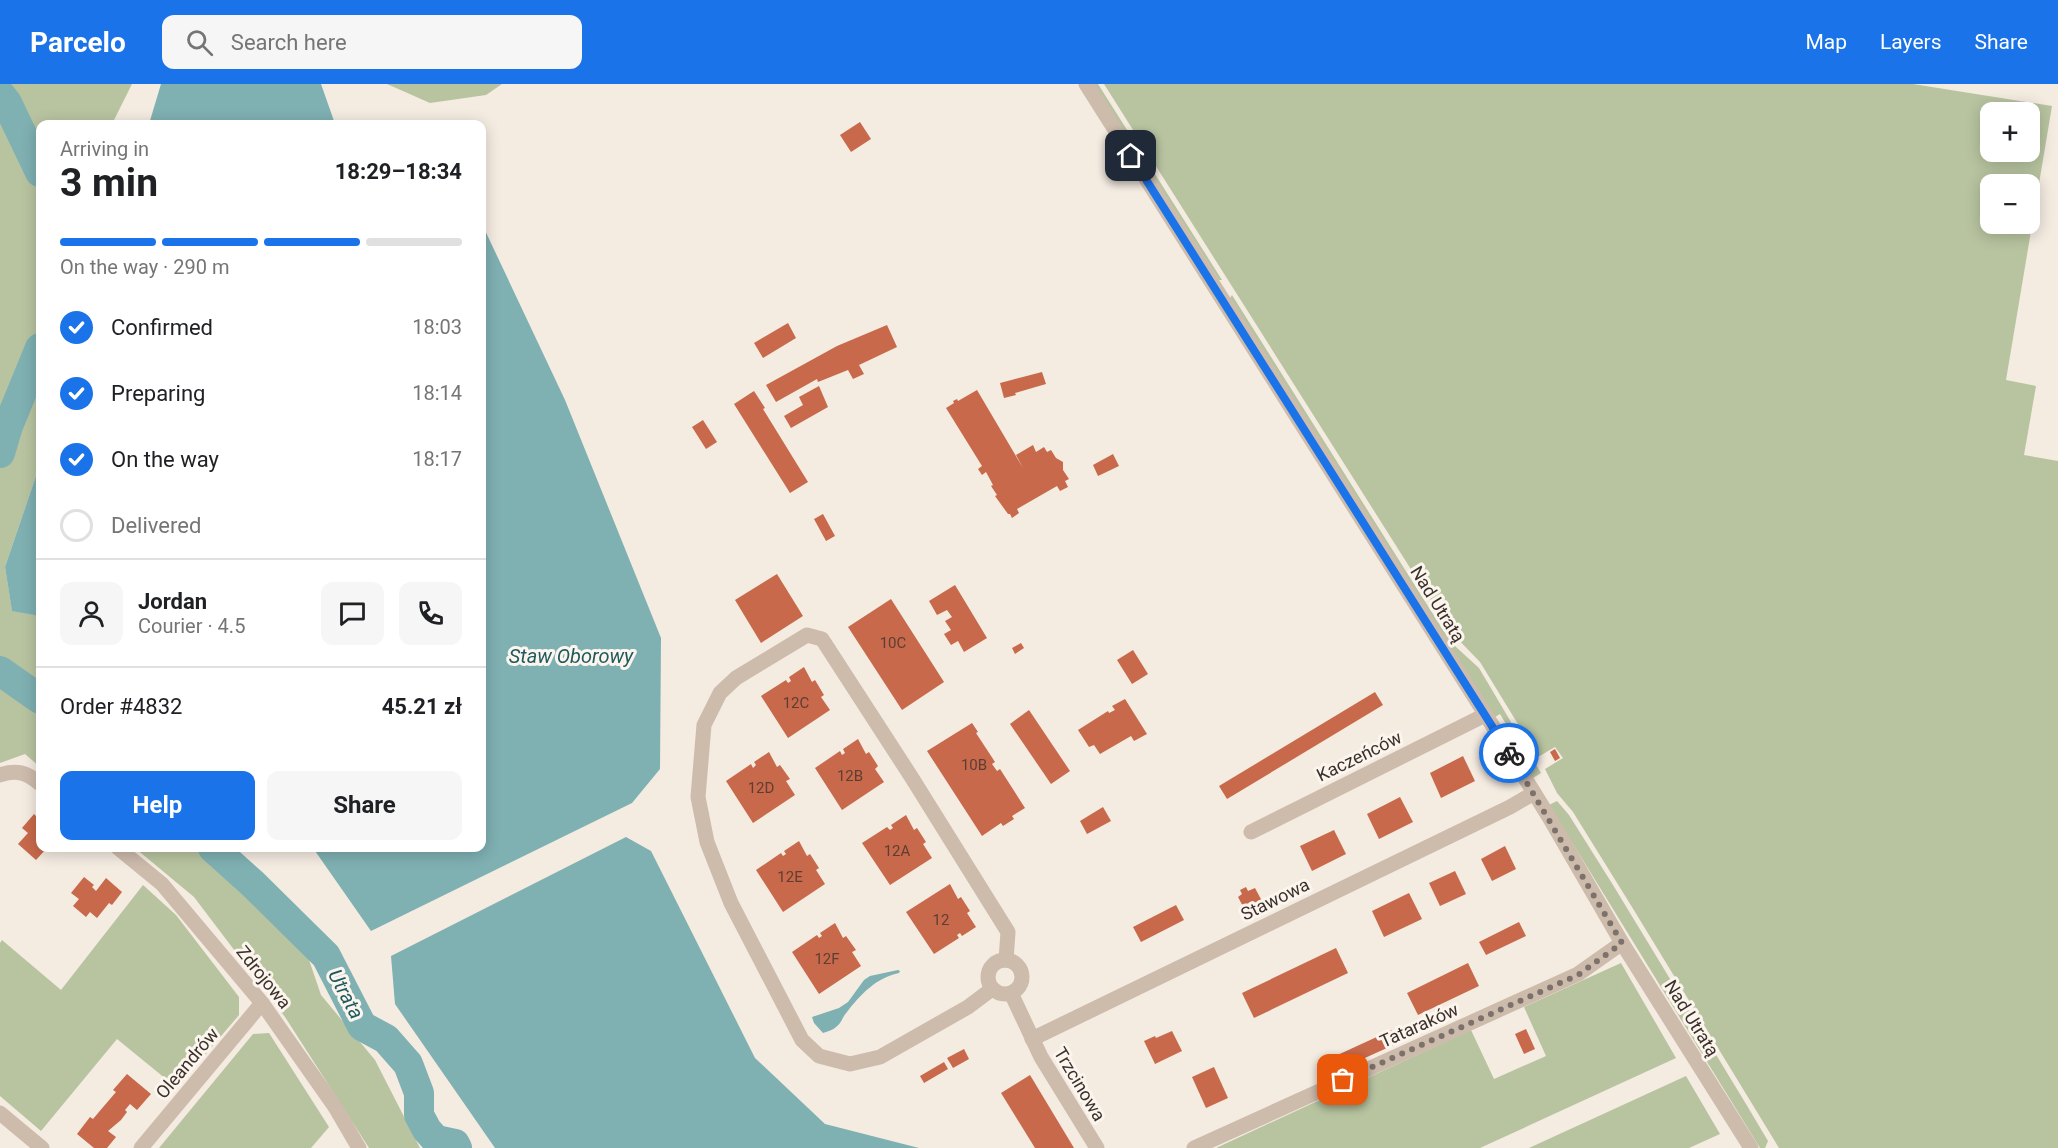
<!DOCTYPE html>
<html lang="en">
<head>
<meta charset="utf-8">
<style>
	body { margin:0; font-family:Roboto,sans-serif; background:#f6f6f6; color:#202124; height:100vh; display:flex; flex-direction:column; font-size:22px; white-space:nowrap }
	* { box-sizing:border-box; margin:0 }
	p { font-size:20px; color:#757577 }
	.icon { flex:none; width:33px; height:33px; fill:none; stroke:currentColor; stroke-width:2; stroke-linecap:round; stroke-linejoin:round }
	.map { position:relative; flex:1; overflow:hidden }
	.details { position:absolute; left:36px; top:36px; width:450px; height:732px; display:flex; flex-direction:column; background:#fff; border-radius:12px; box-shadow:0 3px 15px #0003 }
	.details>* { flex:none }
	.controls { position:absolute; left:1980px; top:18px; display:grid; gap:12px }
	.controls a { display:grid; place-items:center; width:60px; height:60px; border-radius:12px; background:#fff; box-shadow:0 3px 15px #0003; font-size:30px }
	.pin { position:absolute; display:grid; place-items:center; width:51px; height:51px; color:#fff; margin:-26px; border-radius:12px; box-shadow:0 3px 9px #0006 }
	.courier { position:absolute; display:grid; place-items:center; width:60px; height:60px; margin:-30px; border:4px solid #1a73e8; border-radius:50%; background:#fff; color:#222; box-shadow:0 2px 8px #0007 }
	.head em { font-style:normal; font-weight:700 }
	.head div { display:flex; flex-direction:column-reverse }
	.head { display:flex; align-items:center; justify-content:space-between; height:102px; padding:0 24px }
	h1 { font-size:39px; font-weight:700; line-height:45px }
	.bar { display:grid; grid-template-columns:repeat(4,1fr); gap:9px 6px; align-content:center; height:72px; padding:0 24px }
	.bar i { height:8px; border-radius:4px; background:#e0e0e0 }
	.bar .selected { background:#1a73e8 }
	.bar p { grid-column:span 4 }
	.line { display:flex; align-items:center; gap:15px; padding:0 24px; border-top:2px solid #e0e0e0 }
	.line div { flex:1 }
	.round { display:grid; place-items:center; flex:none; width:63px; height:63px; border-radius:12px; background:#f6f6f6 }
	ol { padding:0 24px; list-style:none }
	li { display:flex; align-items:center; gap:18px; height:66px }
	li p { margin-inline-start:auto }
	li .icon { padding:6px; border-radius:50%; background:#1a73e8; color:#fff; stroke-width:4 }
	li:last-child { color:#757577 }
	li i { width:33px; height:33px; border:3px solid #e0e0e0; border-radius:50% }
	.primary-button { display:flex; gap:12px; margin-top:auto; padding:12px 24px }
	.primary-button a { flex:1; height:69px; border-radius:12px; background:#1a73e8; color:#fff; font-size:24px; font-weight:700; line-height:69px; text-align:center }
	.primary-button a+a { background:#f6f6f6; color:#202124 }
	header { display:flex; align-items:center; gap:36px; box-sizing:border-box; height:84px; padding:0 30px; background:#1a73e8; color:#fff }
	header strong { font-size:28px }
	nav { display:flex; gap:33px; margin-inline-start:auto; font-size:21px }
	.search { width:420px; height:54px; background:#f6f6f6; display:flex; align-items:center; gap:15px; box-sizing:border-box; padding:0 21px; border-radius:12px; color:#757577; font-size:22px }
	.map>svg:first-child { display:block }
	.green { fill:#b8c4a0; fill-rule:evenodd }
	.water { fill:#7fb0b2 }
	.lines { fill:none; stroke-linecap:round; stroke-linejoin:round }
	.river { stroke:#7fb0b2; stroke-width:30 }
	.building { fill:#c8694b }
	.minor { stroke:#cdbbac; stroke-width:15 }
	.done { stroke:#7c716b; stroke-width:6; stroke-dasharray:0 10.8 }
	.route { stroke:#1a73e8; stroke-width:8 }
	.labels { text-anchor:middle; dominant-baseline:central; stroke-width:6; stroke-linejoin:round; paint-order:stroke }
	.number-label { font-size:15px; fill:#5e3e33 }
	.street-label { font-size:18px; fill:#3b302b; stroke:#fbf5ee }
	.water-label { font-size:20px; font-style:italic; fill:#1f5a5e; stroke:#fbf5ee }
</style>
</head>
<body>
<header>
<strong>Parcelo</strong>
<div class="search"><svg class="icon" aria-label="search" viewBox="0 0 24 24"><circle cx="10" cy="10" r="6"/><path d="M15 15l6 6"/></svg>Search here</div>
<nav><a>Map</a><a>Layers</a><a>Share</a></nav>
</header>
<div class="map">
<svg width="2058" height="1064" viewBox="0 0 2058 1064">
	<rect width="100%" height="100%" fill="#f4ebe1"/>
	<g class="green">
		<path d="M0,0H132L112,40H40V380L5,483L12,526L40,532V683L25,670L0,679Z"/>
		<path d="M387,0H502L486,11L430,19Z"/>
		<path d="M1094,0H1098L1222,196H1219Z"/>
		<path d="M1104,0H1913L2052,22L2006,296L2036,302L2024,371L2058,377V1064H1779L1632,823L1573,728L1557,709L1545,685L1563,674L1555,663L1538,673L1480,578L1450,547ZM1990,28H2030V68H1990ZM1990,100H2030V140H1990Z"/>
		<path d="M1232,211L1443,546L1456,563L1479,584L1541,689L1533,694L1524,679L1526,677L1504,642L1506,640L1500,630L1495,633L1230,214Z"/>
		<path d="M1557,717L1569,731L1613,801L1746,1020L1768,1057L1765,1064H1760L1549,721Z"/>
		<path d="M135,764H205L306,867L321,911L375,976L420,1064H369L285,933L194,813Z"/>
		<path d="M143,801L176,831L239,913V931L177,1004L117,955L41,1047L0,1012V859L2,856L61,906Z"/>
		<path d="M1621,879L1676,974L1480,1064H1216L1471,946L1494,995L1546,972L1524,923Z"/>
		<path d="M269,949L329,1043L311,1064H159L253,950Z"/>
		<path d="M1686,992L1720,1050L1689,1064H1529Z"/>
	</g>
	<g class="water">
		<path d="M161,0H321L334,37L332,40H149Z"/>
		<path d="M482,140L565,316L661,554L660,685L632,719L371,847L313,764H482Z"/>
		<path d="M40,380V532L12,527L5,483Z"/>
		<path d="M626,753L651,767L755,974L825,1040L919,1064H495L395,920L391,872Z"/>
		<path d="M898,886L900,887L899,889C877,893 860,911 847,928C842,933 842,939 836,943C833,946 828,947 823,949L814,939L812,933L839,924L848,918L864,896L870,892Z"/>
	</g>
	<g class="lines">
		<g class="river">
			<path d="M0,10L7,19L40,88"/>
			<path d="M0,369L8,342L40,264"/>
			<path d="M0,587L40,615"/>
			<path d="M213,764L252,799L326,872L362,942L386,955L408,980L419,1009V1031L427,1046L436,1056L455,1060L457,1064"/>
		</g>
	</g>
	<g class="building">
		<path d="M860,38L871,55L851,68L840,51Z"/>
		<path d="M788,239L796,254L763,274L754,259Z"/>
		<path d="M887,241L897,263L859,281L864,290L853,295L848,286L818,298L817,295L776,318L766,301L837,262Z"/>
		<path d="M1042,288L1046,300L1015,309L1016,311L1004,314L1000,299Z"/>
		<path d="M819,302L828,323L791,344L784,332L803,321L799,313Z"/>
		<path d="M977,306L1023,384L1016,371L1033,361L1036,368L1044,363L1047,368L1051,366L1056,374L1063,378V386L1069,395L1065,397L1068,403L1060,407L1057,402L1017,425L1019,429L1012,434L1010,430H1008L995,412L997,411L991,402L993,401L986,388L982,391L978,385L982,382L946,324L954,319L953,317L957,315L958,317Z"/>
		<path d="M754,307L765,324L763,325L808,398L790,409L734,320Z"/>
		<path d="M703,336L717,358L706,365L692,343Z"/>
		<path d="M1113,370L1119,382L1098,392L1093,381Z"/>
		<path d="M823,430L835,452L826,457L814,435Z"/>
		<path d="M777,490L803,532L761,559L735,516Z"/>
		<path d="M955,501L987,554L964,568L958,557L951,561L944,550L951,546L945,537L952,533L947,526L937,531L929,517Z"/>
		<path d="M891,515L944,598L902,626L848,543Z"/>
		<path d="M1021,559L1024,564L1015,570L1012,564Z"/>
		<path d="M1133,566L1148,590L1132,600L1117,576Z"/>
		<path d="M804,583L812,598L815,596L824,611L821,613L830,626L788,654L761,612L786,596L788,599L791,597L789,593Z"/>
		<path d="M1375,608L1383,621L1227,715L1219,702Z"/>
		<path d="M1125,615L1147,650L1134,657L1131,652L1100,670L1094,661L1089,663L1078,646L1108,627L1109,629L1115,626L1112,622Z"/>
		<path d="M1029,626L1070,687L1051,700L1010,640Z"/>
		<path d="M972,639L978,648L976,649L995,678L992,680L997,687L1000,685L1025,724L1012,732L1014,735L1003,742L1001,739L982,752L927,667Z"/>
		<path d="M858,655L866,670L869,668L878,682L875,685L884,698L842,726L815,684L840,667L842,671L845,669L843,665Z"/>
		<path d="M1555,665L1560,674L1555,677L1550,668Z"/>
		<path d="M769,668L777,683L780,681L790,695L786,697L795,711L753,739L726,697L751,680L753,684L756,681L754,678Z"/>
		<path d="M1463,672L1475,697L1441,714L1430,689Z"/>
		<path d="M1400,713L1413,738L1379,755L1367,730Z"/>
		<path d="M1103,723L1111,737L1087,750L1080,737Z"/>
		<path d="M34,730L40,736V764H47L36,776L18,760L28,749L22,744Z"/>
		<path d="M906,731L914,746L917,744L926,758L923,760L932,774L890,801L862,759L887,743L890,746L893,744L891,741Z"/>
		<path d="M1334,746L1346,770L1312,787L1300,762Z"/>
		<path d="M799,757L807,772L810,770L819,784L816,786L825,800L783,828L756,786L781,769L783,772L786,770L784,767Z"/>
		<path d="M1505,762L1516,785L1492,797L1481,775Z"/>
		<path d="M1455,787L1466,810L1440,822L1429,799Z"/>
		<path d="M84,793L94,801L92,803L96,807L106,794L122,808L112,821L109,819L97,834L90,828L86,833L73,822L79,815L71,809Z"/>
		<path d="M950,800L958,815L961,813L970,827L967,829L976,843L962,852L960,849L957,851L959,854L934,870L906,828Z"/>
		<path d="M1246,803L1248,807L1255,804L1263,819L1246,828L1238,813L1242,810L1240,806Z"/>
		<path d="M1409,809L1422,835L1384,853L1372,827Z"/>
		<path d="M1176,821L1184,836L1141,858L1133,843Z"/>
		<path d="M1519,838L1526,852L1486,871L1479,858Z"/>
		<path d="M835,839L843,854L846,852L856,866L852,868L861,882L819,910L792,868L817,851L819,854L822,852L820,849Z"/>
		<path d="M1336,864L1348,889L1254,934L1242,909Z"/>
		<path d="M1468,879L1479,902L1418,931L1407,909Z"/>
		<path d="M1526,945L1535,965L1524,970L1515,950Z"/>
		<path d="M1392,946L1398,959L1325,992L1320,979Z"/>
		<path d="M1172,947L1182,967L1155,980L1144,957L1155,952L1156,954Z"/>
		<path d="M964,965L969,975L953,984L947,974Z"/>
		<path d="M944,978L948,985L924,999L920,992Z"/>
		<path d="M1214,983L1228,1014L1206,1024L1192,993Z"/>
		<path d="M127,990L151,1010L137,1026L130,1020L125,1026L127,1028L121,1036L108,1047L116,1053L107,1064H94L77,1050L90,1033L93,1035L104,1022L116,1008L113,1006Z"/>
		<path d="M1030,991L1074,1064H1035L1001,1009Z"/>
	</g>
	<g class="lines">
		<g class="minor">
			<path d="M1086,0L1494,644L1549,733L1622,859L1751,1064"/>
			<path d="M0,691C17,685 28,689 40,700"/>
			<path d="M1251,748L1485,631"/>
			<path d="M118,764L162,800L262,919L335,1023L359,1064"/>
			<circle cx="1005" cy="893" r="17"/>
			<path d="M992,905L968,923L880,973L850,980L819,972L802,956L731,819L707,758L698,713L704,641L720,609L736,594L807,551L822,555L912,694L1008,848L1006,876"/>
			<path d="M1011,909L1041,973L1097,1064"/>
			<path d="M1032,955L1510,723L1534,709"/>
			<path d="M0,1029L42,1064"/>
			<path d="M141,1064L262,919"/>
			<path d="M1194,1064L1578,890L1622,859"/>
		</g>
	</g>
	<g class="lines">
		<path class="done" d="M1343,996L1578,891L1622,859L1509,669"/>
		<path class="route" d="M1131,72L1509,669"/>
	</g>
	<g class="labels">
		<g class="number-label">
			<text x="893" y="559">10C</text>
			<text x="796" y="619">12C</text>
			<text x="974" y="681">10B</text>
			<text x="850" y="692">12B</text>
			<text x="761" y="704">12D</text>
			<text x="897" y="767">12A</text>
			<text x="790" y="793">12E</text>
			<text x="941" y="836">12</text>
			<text x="827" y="875">12F</text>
		</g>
		<g class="street-label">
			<text transform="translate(1438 520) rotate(58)">Nad Utratą</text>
			<text transform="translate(1359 672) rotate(-26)">Kaczeńców</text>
			<text transform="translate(1275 815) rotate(-26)">Stawowa</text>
			<text transform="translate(264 893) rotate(51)">Zdrojowa</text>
			<text transform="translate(1692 934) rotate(58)">Nad Utratą</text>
			<text transform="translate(1419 941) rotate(-24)">Tataraków</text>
			<text transform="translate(187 979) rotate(-50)">Oleandrów</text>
			<text transform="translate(1080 1000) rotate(59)">Trzcinowa</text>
		</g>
		<g class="water-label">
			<text x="571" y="572">Staw Oborowy</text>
			<text transform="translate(346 910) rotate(62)">Utrata</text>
		</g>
	</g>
</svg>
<div class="controls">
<a>+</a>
<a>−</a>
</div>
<div class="pin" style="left:1343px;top:996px;background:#ea580c"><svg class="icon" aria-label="bag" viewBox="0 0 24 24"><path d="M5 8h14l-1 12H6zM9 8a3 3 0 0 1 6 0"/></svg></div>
<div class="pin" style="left:1131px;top:72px;background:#1f2937"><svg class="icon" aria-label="home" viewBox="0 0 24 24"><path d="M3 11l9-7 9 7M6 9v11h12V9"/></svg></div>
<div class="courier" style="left:1509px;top:669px"><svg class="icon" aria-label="bike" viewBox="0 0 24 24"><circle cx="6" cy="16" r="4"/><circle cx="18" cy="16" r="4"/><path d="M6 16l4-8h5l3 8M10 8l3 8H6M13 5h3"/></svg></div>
<section class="details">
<div class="head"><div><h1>3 min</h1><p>Arriving in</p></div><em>18:29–18:34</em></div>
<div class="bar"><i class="selected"></i><i class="selected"></i><i class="selected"></i><i></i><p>On the way · 290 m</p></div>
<ol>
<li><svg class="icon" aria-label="check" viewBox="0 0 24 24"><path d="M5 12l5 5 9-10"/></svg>Confirmed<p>18:03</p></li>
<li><svg class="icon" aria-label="check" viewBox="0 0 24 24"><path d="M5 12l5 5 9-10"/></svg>Preparing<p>18:14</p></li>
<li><svg class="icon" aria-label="check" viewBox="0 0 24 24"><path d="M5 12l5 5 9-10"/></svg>On the way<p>18:17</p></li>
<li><i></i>Delivered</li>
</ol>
<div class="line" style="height:108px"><a class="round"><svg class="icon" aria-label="person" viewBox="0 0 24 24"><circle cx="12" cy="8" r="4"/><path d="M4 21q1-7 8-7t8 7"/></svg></a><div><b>Jordan</b><p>Courier · 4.5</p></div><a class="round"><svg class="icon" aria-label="chat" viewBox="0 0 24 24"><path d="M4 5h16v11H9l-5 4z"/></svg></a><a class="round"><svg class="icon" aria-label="phone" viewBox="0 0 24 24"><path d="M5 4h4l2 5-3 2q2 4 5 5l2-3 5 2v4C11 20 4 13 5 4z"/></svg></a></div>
<div class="line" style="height:78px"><div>Order #4832</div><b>45.21 zł</b></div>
<div class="primary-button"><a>Help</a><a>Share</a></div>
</section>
</div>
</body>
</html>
